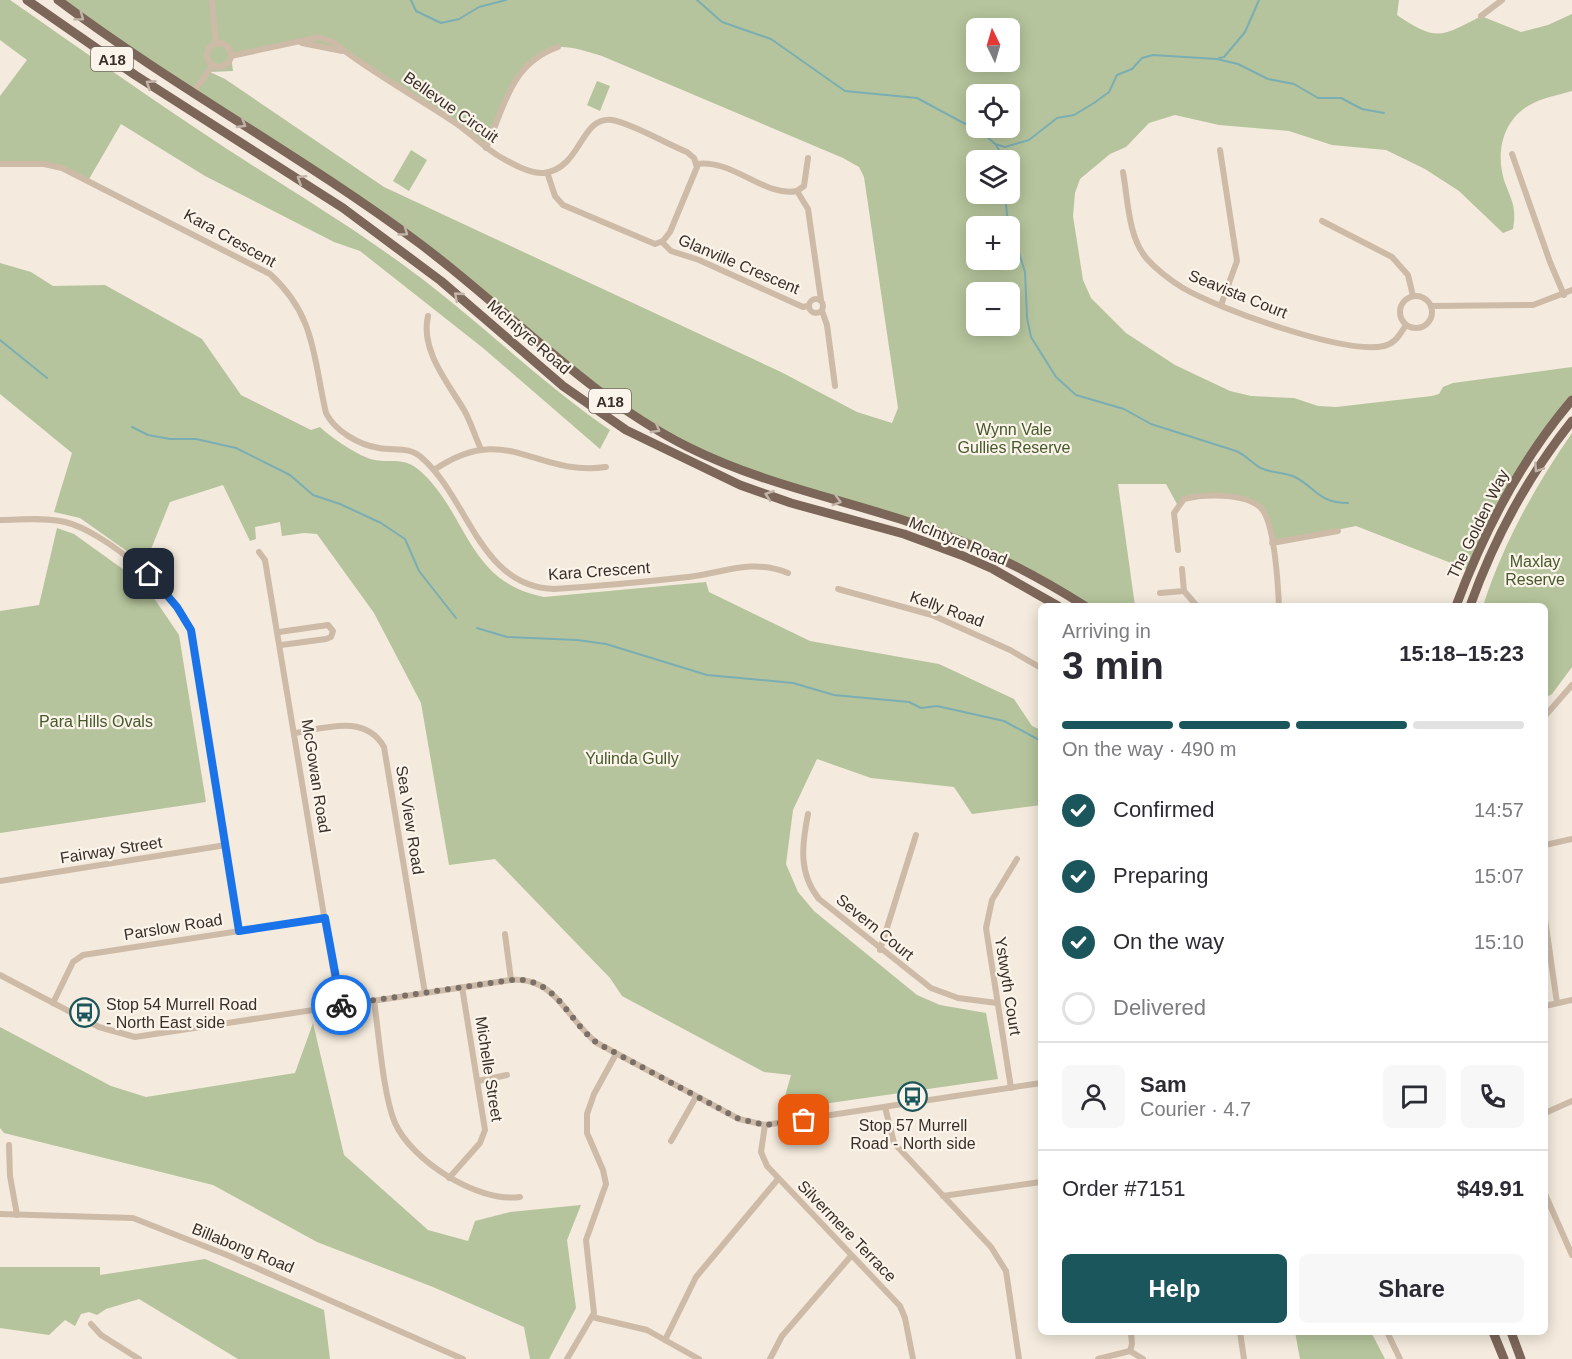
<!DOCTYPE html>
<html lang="en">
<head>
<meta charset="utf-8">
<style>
	body { margin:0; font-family:Arial,sans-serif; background:#f7f7f7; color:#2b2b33; height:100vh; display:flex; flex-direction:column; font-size:22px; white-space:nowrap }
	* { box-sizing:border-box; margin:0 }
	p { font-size:20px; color:#7c7c81 }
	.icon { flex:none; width:33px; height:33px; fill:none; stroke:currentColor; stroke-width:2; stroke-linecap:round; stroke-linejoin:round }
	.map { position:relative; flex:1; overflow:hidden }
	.drawer { position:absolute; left:1038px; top:603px; width:510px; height:732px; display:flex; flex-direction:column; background:#fff; border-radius:9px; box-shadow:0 3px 15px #0003 }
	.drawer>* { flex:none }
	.needle { width:39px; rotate:355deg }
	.controls { position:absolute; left:966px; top:18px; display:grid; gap:12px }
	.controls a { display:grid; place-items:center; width:54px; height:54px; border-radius:9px; background:#fff; box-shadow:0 3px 15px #0003; font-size:30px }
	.pin { position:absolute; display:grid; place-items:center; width:51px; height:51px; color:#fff; margin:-26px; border-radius:12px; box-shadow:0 3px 9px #0006 }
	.courier { position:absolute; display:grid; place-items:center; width:60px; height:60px; margin:-30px; border:4px solid #1a73e8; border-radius:50%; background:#fff; color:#222; box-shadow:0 2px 8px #0007 }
	.head em { font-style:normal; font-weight:600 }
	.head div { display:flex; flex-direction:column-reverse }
	.head { display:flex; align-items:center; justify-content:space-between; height:102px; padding:0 24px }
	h1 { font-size:39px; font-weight:600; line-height:45px }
	.bar { display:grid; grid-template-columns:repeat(4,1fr); gap:9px 6px; align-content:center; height:72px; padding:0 24px }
	.bar i { height:8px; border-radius:4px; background:#e1e1e2 }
	.bar .current { background:#1c565d }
	.bar p { grid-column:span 4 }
	.line { display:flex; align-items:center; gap:15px; padding:0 24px; border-top:2px solid #e1e1e2 }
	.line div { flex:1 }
	.round { display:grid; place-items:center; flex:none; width:63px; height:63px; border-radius:9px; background:#f7f7f7 }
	ol { padding:0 24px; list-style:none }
	li { display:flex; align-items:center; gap:18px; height:66px }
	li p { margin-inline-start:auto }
	li .icon { padding:6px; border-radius:50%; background:#1c565d; color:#fff; stroke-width:4 }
	li:last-child { color:#7c7c81 }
	li i { width:33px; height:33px; border:3px solid #e1e1e2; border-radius:50% }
	.action { display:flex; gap:12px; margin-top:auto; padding:12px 24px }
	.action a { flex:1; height:69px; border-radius:9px; background:#1c565d; color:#fff; font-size:24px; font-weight:600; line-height:69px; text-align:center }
	.action a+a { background:#f7f7f7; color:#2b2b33 }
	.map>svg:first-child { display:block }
	.green { fill:#b5c49c; fill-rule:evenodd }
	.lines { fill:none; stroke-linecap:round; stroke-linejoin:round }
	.stream { stroke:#7baeb3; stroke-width:2 }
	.street { stroke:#cdbba8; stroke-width:6 }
	.primary { stroke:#7c6659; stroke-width:9 }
	.oneway { stroke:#c2b4a9 }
	.done { stroke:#7a7068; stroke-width:6; stroke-dasharray:0 10.8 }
	.route { stroke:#1a73e8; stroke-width:8 }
	.labels { text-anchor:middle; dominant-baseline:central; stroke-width:4.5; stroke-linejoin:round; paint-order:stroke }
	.shield { fill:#fbf4ea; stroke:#736a63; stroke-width:1.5 }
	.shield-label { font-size:15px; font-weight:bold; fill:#392f29 }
	.street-label { font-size:16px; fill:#392f29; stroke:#fbf4ea }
	.park-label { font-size:16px; fill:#46592b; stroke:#fbf4ea }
	.poi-label { font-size:16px; fill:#392f29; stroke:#fbf4ea; text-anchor:start }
</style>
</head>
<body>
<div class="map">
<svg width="1572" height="1359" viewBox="0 0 1572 1359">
	<rect width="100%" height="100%" fill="#f4eadd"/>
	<g class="green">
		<path d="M0,0H10C82,50 154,101 227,149C284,186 342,221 398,261C472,314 536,379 610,430L600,449L483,348L360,251L334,242L205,176L121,124L89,179L62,168L0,164V96L27,60L0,40Z"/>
		<path d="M58,0H1399L1397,15C1436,42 1442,37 1481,16L1521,32L1548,25L1572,14V91C1558,95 1541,98 1528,106C1502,122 1496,153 1504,180C1511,200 1517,206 1513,229L1503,233L1459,191L1425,169L1386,150L1332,145L1289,131L1219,125L1175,115L1149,123L1126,147L1110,154L1080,179L1075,193L1073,216L1083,280L1091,298L1126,333L1175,365L1230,391L1251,396L1294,398L1318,406L1336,407L1432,396L1439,394L1443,387L1453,383L1572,367V400L1532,453L1469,570L1356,526L1272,543C1270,529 1267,515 1255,505C1240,492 1192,492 1178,506L1166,484H1118L1135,606H1085L970,544L739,470L640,420L452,268ZM976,28H1010V62H976ZM298,42L344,51L456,123L486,148C500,116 519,50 561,47C574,47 589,52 602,56L843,158L859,167L864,177L898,408L892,423L857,412L781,372L384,187L225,79L210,72L233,71L231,56ZM976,94H1010V128H976ZM976,160H1010V194H976ZM976,226H1010V260H976ZM976,292H1010V326H976Z"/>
		<path d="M597,81L610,86L600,111L587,105Z"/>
		<path d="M411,150L427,160L409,191L393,181Z"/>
		<path d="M0,263L31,272L53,286L105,285L202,339L241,395L311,430L320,427C330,437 361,458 375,460C392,463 404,457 419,470C467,511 467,583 544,597L706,582L709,592L810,641L939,664L1014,699L1032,726L1041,730V805L972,814L954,787L871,778L817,759L793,810L786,864L798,892L814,911L917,995L940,1005L986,1013L998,1079L781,1110L791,1075L764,1072L622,996L610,978L495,859L449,865L421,703L374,613L317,534L304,533L282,536L280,522L255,527L256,539L250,541L223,485L170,502L145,564L80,518L54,512L72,453L0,394Z"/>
		<path d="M1572,433V667L1552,694L1545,698V606H1483C1503,544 1535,486 1572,433Z"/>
		<path d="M57,528L74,534L145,585L179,635L206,802L0,833V611L39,605Z"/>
		<path d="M313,1023L344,1155L428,1230L468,1241L475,1221L510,1212L581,1205L567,1240L576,1308L549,1359H530L524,1327L433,1287L317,1242L213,1185L4,1133L0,1128V1027L111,1086L146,1097L295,1073Z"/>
		<path d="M205,1259L324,1310L330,1359H238L139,1299L106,1309L97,1315L89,1312L81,1314L75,1326L65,1320L49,1335L0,1328V1267H100V1275Z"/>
		<path d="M1295,1332H1371L1385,1359H1300Z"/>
	</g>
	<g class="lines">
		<g class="stream">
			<path d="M411,0L416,11L441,23L459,19L479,7L506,0"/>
			<path d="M697,0L722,22L771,39L845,91L917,98L984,134L995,144L1005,147L1029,140L1057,118L1074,115L1094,103L1109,92L1117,75L1132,69L1142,58L1153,55L1217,59L1238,64L1268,79L1294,84L1318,98H1341L1362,109L1384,113"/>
			<path d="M1219,58L1224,57L1245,32L1259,0"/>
			<path d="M996,145L1005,160"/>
			<path d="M1005,194L1007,215L1025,272L1027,318L1031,337L1056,377L1076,395L1124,409L1151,424L1236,451C1248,456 1253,465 1263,469C1273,473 1284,472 1295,477C1316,488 1319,503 1348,503"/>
			<path d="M0,340L47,378"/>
			<path d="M132,427L148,435L170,439H196L236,448L290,475L313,495L340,504L381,523L405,539L419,571L456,618"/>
			<path d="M477,628L507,637L577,640L606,644L707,675L793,683L834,695L909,702L921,708L937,706L1004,721L1041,741"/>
		</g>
		<g class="street">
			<path d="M212,0L216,44"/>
			<path d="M1481,16L1502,0"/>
			<path d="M302,43L342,51"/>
			<circle cx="219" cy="55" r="12"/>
			<path d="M231,56L319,37L333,42C370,72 414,95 454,122C471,133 484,148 502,158C513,164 530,174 544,173C582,168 580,116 612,120C631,123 667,144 687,152L694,158L697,167L670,232L663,241L655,244L563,205L555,196L547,172"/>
			<path d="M192,93L213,65"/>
			<path d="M486,148C505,106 510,64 558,47"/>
			<path d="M1220,150L1237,261L1221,305"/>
			<path d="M1512,154L1550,262L1564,295"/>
			<path d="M0,164H44L62,168L270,274C316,316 313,357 326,413C335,431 359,445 379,448C394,451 409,446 422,458C469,499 480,587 554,589C599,586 644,582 688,577C723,573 752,558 788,573"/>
			<path d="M696,164C732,158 765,198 797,191L808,209L821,300"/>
			<path d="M1123,172C1128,200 1128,237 1147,259C1157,270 1170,280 1183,288C1219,309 1345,355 1384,346C1396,343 1400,334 1406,325"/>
			<path d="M797,191L804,186L808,158"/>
			<path d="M1322,221L1392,257L1408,275L1413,296"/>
			<path d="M662,242L671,251L699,260L803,307L808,306"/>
			<circle cx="1416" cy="312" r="16"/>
			<circle cx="816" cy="306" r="7"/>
			<path d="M1431,306L1533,305L1572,290"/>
			<path d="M822,311L827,325L835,386"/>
			<path d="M428,316C420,350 448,383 464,410C471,422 475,437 481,449"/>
			<path d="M434,470C507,420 534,477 606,467"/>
			<path d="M0,520C21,520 44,517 65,522C104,531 183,596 192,636L239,931"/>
			<path d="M1272,543L1338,531"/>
			<path d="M1178,550L1174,513L1184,499C1204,494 1244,493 1260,507C1275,520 1278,586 1279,606"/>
			<path d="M259,552L265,560L339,1006"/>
			<path d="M1182,569L1184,591L1197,606"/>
			<path d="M838,589L932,615L1010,650L1041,668"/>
			<path d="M1160,593L1184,591"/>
			<path d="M279,632L328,625L333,631L331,637L326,639L281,645"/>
			<path d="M1545,716L1572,685"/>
			<path d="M295,733C326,728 365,714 384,747L425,993"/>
			<path d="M808,814C802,845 798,873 819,899L931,988L958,998L997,1003"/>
			<path d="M1545,845L1572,839"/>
			<path d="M0,881L226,845"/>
			<path d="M1545,919L1557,1003"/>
			<path d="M505,934L511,980"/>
			<path d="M880,950L916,835"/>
			<path d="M0,975L99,1027L135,1037L511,980C556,976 567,1020 597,1043L739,1119L765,1125L1041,1083"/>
			<path d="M374,1001C379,1034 383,1095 395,1123C412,1161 478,1203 520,1197"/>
			<path d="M53,1003L73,962L83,955L325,918"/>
			<path d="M1545,1006L1572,1000"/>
			<path d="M478,1081L507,1075"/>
			<path d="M1011,1088L986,928L992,900L1017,859"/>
			<path d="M885,1107L894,1143L991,1247L1006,1271L1019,1359"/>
			<path d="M1545,1113L1572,1101"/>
			<path d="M765,1125L761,1152L767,1166L900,1306L905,1318L913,1359"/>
			<path d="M671,1141L696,1097"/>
			<path d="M9,1145L10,1176L17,1215"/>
			<path d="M449,1178L480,1143L485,1130L462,987"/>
			<path d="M1545,1194L1572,1255"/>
			<path d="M943,1196L1041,1182"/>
			<path d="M0,1214L133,1218L227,1255L463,1359"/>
			<path d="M592,1317L647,1330L699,1359"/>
			<path d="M91,1324L101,1335L139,1359"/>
			<path d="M1240,1332L1244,1359"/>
			<path d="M1387,1332L1400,1359"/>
			<path d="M665,1340L696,1277L778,1179"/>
			<path d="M1130,1351L1143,1359"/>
			<path d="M567,1359L594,1313L586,1240L606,1184L603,1170L587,1133V1114L594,1094L616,1054"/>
			<path d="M770,1359L782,1336L851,1256"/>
			<path d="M1098,1359L1130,1351L1132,1344L1131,1332"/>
		</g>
		<g class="primary">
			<path d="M27,0L135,75L343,208L441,281L563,386L626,430L740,485L791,503L904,534L961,555L993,569L1058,606"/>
			<path d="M58,0C174,87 302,156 419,243C510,311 585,395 688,447C758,482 832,497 906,521C970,541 1028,570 1085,606"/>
			<path d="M1456,606C1484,531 1520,461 1572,400"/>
			<path d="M1470,606C1494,539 1528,476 1572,421"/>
			<path d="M1493,1332L1504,1359"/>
			<path d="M1511,1332L1521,1359"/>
		</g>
	</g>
	<defs><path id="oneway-chevron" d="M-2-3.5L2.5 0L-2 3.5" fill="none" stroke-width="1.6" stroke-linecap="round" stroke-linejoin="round" transform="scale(1.5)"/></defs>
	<g class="oneway">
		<use href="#oneway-chevron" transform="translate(80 17) rotate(37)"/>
		<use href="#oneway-chevron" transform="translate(150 84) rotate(-147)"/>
		<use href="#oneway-chevron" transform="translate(242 124) rotate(31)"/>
		<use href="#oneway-chevron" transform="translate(301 179) rotate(-148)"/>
		<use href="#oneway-chevron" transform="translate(404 232) rotate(36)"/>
		<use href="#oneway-chevron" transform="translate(458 296) rotate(-139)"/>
		<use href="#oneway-chevron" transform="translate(656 429) rotate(30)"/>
		<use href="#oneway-chevron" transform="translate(1538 468) rotate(123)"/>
		<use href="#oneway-chevron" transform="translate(769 495) rotate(-161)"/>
		<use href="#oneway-chevron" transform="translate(837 501) rotate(16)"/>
	</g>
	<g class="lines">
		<path class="done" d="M341,1005L511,980C556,976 567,1020 597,1043L739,1119L765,1125L804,1120"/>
		<path class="route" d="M149,574L177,607L191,630L239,931L325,918L341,1005"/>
	</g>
	<defs>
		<symbol id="bus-ring" viewBox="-11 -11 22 22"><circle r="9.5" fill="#fbf4ea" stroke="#1c565d" stroke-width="1.5"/><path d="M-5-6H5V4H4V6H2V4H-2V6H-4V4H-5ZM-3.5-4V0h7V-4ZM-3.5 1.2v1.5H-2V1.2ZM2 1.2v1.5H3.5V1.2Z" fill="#1c565d"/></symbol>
	</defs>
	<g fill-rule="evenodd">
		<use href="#bus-ring" x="68" y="996" width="33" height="33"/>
		<use href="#bus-ring" x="896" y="1080" width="33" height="33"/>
	</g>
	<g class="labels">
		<g class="shield">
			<rect x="91" y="47" width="42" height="24" rx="4.5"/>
			<rect x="589" y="389" width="42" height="24" rx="4.5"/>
		</g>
		<g class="shield-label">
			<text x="112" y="59">A18</text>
			<text x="610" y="401">A18</text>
		</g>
		<g class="street-label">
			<text transform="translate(451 107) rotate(35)">Bellevue Circuit</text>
			<text transform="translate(230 238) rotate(29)">Kara Crescent</text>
			<text transform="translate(739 264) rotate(23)">Glanville Crescent</text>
			<text transform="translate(1238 294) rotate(22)">Seavista Court</text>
			<text transform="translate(529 337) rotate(41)">McIntyre Road</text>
			<text transform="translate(1478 524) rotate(-64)">The Golden Way</text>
			<text transform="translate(958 541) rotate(22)">McIntyre Road</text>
			<text transform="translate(599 571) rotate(-4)">Kara Crescent</text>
			<text transform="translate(947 609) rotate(20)">Kelly Road</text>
			<text transform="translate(316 776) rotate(81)">McGowan Road</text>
			<text transform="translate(410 820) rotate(81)">Sea View Road</text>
			<text transform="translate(111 850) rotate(-9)">Fairway Street</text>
			<text transform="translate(173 927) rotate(-9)">Parslow Road</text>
			<text transform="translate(875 927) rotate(39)">Severn Court</text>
			<text transform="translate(1008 986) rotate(81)">Ystwyth Court</text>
			<text transform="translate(489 1069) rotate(81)">Michelle Street</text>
			<text transform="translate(847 1231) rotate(46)">Silvermere Terrace</text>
			<text transform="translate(243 1248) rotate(22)">Billabong Road</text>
		</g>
		<g class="park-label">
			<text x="1014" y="429">Wynn Vale<tspan x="1014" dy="18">Gullies Reserve</tspan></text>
			<text x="1535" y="561">Maxlay<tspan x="1535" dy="18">Reserve</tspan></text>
			<text x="96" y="721">Para Hills Ovals</text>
			<text x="632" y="758">Yulinda Gully</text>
		</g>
		<g class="poi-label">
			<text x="106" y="1004">Stop 54 Murrell Road<tspan x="106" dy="18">- North East side</tspan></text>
			<text x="913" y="1125" text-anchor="middle">Stop 57 Murrell<tspan x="913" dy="18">Road - North side</tspan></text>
		</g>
	</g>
</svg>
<div class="controls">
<a><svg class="needle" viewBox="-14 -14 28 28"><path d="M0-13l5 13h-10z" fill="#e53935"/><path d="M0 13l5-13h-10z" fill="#7c7c81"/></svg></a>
<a><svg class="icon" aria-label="locate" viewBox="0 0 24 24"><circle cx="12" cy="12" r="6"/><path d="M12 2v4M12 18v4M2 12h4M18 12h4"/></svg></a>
<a><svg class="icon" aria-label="layers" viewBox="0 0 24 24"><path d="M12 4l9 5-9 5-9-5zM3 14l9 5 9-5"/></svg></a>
<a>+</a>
<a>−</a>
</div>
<div class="pin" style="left:804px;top:1120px;background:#ea580c"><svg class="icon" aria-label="bag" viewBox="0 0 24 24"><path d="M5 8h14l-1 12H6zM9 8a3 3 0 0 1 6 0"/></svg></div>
<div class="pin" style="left:149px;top:574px;background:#1f2937"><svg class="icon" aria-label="home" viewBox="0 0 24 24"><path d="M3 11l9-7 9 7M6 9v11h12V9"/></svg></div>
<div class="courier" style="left:341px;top:1005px"><svg class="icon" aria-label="bike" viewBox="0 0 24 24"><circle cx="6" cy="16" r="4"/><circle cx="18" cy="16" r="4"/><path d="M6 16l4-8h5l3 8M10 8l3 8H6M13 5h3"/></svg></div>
<section class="drawer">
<div class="head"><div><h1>3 min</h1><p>Arriving in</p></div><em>15:18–15:23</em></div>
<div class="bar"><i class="current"></i><i class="current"></i><i class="current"></i><i></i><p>On the way · 490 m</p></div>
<ol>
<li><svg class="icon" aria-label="check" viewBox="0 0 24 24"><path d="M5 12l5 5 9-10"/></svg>Confirmed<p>14:57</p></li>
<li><svg class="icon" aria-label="check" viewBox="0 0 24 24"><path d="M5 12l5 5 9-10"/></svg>Preparing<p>15:07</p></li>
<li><svg class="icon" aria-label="check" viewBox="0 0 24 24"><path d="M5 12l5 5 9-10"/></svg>On the way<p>15:10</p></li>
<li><i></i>Delivered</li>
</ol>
<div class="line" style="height:108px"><a class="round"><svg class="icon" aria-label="person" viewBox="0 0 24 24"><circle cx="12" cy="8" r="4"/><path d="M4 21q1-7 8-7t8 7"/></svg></a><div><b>Sam</b><p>Courier · 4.7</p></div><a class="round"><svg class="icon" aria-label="chat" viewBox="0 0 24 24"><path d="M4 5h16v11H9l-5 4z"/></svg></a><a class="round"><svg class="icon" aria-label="phone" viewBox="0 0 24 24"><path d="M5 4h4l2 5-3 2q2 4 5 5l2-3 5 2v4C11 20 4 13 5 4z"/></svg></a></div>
<div class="line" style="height:78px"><div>Order #7151</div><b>$49.91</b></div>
<div class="action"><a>Help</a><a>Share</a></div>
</section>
</div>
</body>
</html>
